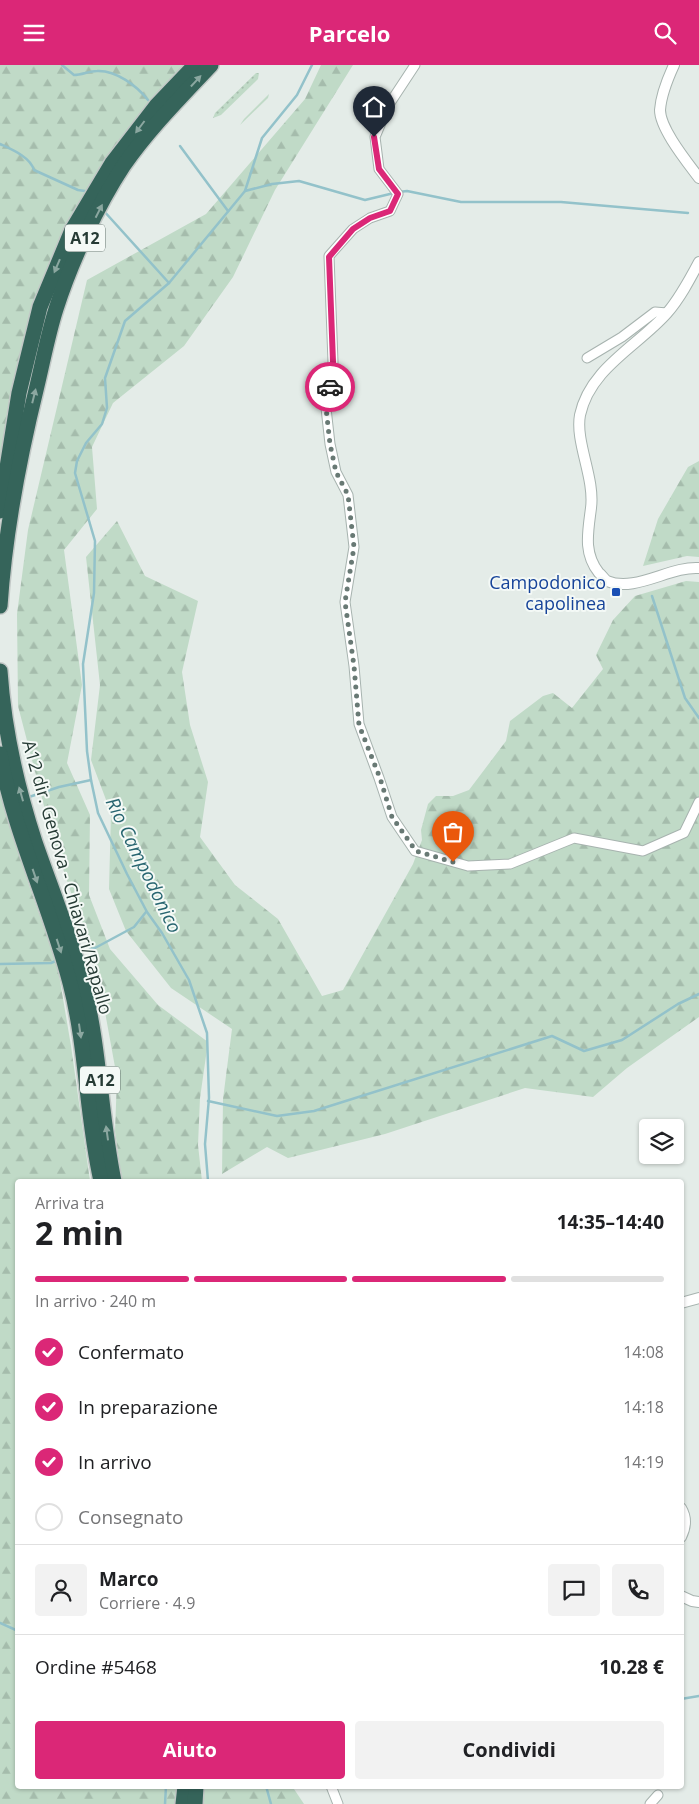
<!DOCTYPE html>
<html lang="it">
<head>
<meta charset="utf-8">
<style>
	body { margin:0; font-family:"Open Sans",sans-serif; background:#f2f2f2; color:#202124; height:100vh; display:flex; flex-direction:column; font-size:19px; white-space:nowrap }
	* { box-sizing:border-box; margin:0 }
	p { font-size:16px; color:#757577 }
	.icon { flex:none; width:28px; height:28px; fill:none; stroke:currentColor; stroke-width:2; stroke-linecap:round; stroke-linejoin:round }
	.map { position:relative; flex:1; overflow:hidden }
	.panel { position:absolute; left:15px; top:1114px; width:669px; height:610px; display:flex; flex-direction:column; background:#fff; border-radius:5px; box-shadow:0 1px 4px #0004 }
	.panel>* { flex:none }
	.tools { position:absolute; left:639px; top:1054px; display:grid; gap:10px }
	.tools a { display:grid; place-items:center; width:45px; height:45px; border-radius:5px; background:#fff; box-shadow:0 1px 4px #0004; font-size:25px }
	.pin { position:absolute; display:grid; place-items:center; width:42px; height:42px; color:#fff; margin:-51px -21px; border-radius:50% 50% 50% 0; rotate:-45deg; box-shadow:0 0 5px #0007 }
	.pin .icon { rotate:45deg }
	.courier { position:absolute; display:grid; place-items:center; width:50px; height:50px; margin:-25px; border:4px solid #db2777; border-radius:50%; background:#fff; color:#222; box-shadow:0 1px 6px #0007 }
	.headline em { font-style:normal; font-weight:700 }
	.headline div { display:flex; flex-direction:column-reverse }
	.headline { display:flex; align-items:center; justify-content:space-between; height:85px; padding:0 20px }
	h1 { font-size:32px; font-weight:700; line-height:38px }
	.bar { display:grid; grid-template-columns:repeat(4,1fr); gap:8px 5px; align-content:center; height:60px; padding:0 20px }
	.bar i { height:6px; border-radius:4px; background:#e0e0e0 }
	.bar .current { background:#db2777 }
	.bar p { grid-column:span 4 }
	.line { display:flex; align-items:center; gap:12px; padding:0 20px; border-top:1px solid #e0e0e0 }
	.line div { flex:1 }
	.round { display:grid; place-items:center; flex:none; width:52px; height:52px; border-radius:5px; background:#f2f2f2 }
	ol { padding:0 20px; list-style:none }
	li { display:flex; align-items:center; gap:15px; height:55px }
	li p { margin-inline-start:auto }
	li .icon { padding:5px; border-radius:50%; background:#db2777; color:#fff; stroke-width:4 }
	li:last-child { color:#757577 }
	li i { width:28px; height:28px; border:2px solid #e0e0e0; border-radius:50% }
	.cta { display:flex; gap:10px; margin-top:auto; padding:10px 20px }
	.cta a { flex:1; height:58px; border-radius:5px; background:#db2777; color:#fff; font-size:20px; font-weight:700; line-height:58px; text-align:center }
	.cta a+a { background:#f2f2f2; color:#202124 }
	header { display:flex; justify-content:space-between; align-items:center; height:65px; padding:0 20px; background:#db2777; color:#fff; font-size:22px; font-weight:700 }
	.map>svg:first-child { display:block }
	.grass { fill:url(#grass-dots) }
	.forest { fill:url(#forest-firs) }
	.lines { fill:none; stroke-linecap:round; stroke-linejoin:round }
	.stream { stroke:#93c2ca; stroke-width:2.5 }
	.minor-casing { stroke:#a7b3af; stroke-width:11 }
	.tertiary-casing { stroke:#a7b3af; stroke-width:12 }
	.motorway-casing { stroke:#c2c8c6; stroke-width:18 }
	.minor { stroke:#fff; stroke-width:9 }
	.tertiary { stroke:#fff; stroke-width:10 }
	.motorway { stroke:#35645a; stroke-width:15 }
	.oneway { fill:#8ba7a0 }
	.done { stroke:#687974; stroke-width:5; stroke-dasharray:0 9 }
	.route { stroke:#db2777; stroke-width:6 }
	.transit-dot { fill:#1a4fb4; stroke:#f4f9f6; stroke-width:2 }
	.labels { text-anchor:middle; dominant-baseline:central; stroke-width:4; stroke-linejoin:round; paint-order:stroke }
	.shield { fill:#f4f9f6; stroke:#64746f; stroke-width:1 }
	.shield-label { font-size:16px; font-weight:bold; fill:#263b35 }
	.transit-label { font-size:18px; fill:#164399; stroke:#f4f9f6; text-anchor:end }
	.street-label { font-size:18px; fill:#263b35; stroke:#f4f9f6 }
	.water-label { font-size:19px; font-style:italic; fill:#276570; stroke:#f4f9f6 }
</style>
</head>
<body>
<header><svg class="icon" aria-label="menu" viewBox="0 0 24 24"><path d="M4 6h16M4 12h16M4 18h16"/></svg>Parcelo<svg class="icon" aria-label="search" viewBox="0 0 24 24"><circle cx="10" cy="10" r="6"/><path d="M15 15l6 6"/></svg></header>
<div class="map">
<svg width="699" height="1739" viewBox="0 0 699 1739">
	<defs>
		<pattern id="grass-dots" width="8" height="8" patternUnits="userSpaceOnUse" patternTransform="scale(1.25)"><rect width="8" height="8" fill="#c0dac7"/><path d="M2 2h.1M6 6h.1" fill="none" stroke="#a5bcac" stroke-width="1.8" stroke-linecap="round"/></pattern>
		<pattern id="forest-firs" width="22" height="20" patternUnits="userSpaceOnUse" patternTransform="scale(1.25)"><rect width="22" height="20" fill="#c0dac7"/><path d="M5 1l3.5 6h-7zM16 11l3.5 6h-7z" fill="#a5bcac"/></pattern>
	</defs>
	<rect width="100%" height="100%" fill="#e4ece8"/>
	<g class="grass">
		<path d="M256,8H259L258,14L221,50L213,53L215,48Z"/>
		<path d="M269,29L268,33L240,60L244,54Z"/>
	</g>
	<g class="forest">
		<path d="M0,0H187L152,35L80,137L31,255L0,394Z"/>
		<path d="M321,0H353L275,125L233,212L184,281L113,338L92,382L97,444L64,485L82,620L67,698L90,750L89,830L110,884L158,940L208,977L200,1033L198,1080L202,1116H122L115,1066L117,1013L105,947L87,876L50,764L18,641L17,549L28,465L87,215L206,149L305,34Z"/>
		<path d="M699,396V492L687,491L643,501L658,454L688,402Z"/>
		<path d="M117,456L145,511L198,536L182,607L190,660L208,717L200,772L235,820L278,854L322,931L343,925L413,799L422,775L421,765L428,739L436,731H453L469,725L506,676L510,656L543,631L553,628L572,643L603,604L596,590L613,555L635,531L686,516L699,517V952L627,1003L593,1032L525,1023L385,1069L288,1093L267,1082L222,1109L223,1034L232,964L171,923L126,866L109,824L111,748L91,695L100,620L86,492Z"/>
		<path d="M0,727L30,823L57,898L71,981L90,1116H18V1721H176L175,1739H0Z"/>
		<path d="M204,1721H292L304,1739H203Z"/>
	</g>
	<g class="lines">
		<g class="stream">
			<path d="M62,0L74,10C82,10 89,6 97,6C116,5 137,21 148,35"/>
			<path d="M0,79C13,85 30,92 34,105L78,125L85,126L87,129"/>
			<path d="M180,81L228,146"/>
			<path d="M245,126L272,119L299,116L365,135L394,128"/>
			<path d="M399,127L407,126L461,137H561L688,148"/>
			<path d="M103,145L169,218"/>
			<path d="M652,531L685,633L699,653"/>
			<path d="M26,733L59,722L91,715"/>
			<path d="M80,888L95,883L134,862L146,847"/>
			<path d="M0,899L51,898L58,895"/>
			<path d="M208,1036L277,1051L314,1046L552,971L584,986L622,975L678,939L699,929"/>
			<path d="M208,1116L205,1079L209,1033L207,968L189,915L162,868L147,847L127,809L98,748L91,715L87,686L83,599L94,528L95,476L75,408L77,396L86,378L102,359L107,343L105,313L125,256L169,218L245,126L262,73L297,30L312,0"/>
			<path d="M0,1558L18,1566"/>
			<path d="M681,1634L699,1631"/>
			<path d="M266,1721L271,1739"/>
			<path d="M165,1739L166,1721"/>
		</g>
		<defs>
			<g id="minor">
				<path d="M415,0L388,41L375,72L379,104L398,129L390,146L370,153L353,164L329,191L333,297L326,343L330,379L336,407L348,430L354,482L345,537L354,601L359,659L379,713L392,752L415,786L468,801L510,799L574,773L643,786L684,768L699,737"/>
				<path d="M587,293L622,272L655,247L667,248"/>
				<path d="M331,1721L338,1739"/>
				<path d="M650,1739L658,1730"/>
			</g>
			<g id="tertiary">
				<path d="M674,0C668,13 661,31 660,45C660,64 688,98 699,113"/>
				<path d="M699,197C690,214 680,233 667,248C638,281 590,303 580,350C575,377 595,413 591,443C588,467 583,488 599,508C602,510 604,514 607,516C635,528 670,501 699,503"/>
				<path d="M681,1238L699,1233"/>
				<path d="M681,1443C687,1453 686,1462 681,1472"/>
				<path d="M681,1531L692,1536L699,1537"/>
			</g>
			<g id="motorway">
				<path d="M0,446L19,328L40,242L72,165L112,98L156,41L195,0"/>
				<path d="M0,541C5,467 19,394 37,321C43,296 48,269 56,244C71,197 97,141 124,100C149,64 181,32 211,0"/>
				<path d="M0,606C4,664 17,722 35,777C51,823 69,867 82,914C100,980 100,1049 114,1116"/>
				<path d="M0,689C14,768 50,840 70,918C87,983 86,1051 101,1116"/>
				<path d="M183,1739L185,1721"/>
				<path d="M195,1739L196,1721"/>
			</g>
		</defs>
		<use href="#minor" class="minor-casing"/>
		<use href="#tertiary" class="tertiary-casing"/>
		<use href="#motorway" class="motorway-casing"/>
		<use href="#minor" class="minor"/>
		<use href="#tertiary" class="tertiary"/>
		<use href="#motorway" class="motorway"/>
	</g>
	<defs><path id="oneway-solid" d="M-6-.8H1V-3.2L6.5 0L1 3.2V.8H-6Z" transform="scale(1.25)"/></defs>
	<g class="oneway">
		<use href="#oneway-solid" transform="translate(196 16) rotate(-47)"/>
		<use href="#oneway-solid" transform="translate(140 62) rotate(127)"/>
		<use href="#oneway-solid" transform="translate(99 146) rotate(-63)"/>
		<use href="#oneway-solid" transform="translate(57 201) rotate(113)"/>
		<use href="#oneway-solid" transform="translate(34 331) rotate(-76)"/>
		<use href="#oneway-solid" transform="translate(21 729) rotate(-106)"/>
		<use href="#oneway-solid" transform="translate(35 811) rotate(71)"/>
		<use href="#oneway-solid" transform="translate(59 881) rotate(72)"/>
		<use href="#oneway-solid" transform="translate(80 966) rotate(82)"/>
		<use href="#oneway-solid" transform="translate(107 1068) rotate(-98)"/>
	</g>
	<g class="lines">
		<path class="done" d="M330,322L326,343L330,379L336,407L348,430L354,482L345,537L354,601L359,660L380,713L392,752L416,786L453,797"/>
		<path class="route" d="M330,322L333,297L329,192L353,164L370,153L390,146L398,129L379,104L374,72"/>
	</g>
	<rect class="transit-dot" x="611" y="522" width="10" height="10" rx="2.5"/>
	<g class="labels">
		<g class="shield">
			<rect x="65" y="159.5" width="40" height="27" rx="4"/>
			<rect x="80" y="1001.5" width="40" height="27" rx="4"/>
		</g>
		<g class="shield-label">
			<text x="85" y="173">A12</text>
			<text x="100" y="1015">A12</text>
		</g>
		<g class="transit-label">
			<text x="606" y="517">Campodonico<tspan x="606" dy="21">capolinea</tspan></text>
		</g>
		<g class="street-label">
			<text transform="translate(68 812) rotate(74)">A12 dir. Genova - Chiavari/Rapallo</text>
		</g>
		<g class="water-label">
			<text transform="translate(144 800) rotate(64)">Rio Campodonico</text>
		</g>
	</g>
</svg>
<div class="tools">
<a><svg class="icon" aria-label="layers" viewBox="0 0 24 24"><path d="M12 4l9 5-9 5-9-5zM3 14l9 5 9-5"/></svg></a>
</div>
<div class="pin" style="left:453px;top:797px;background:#ea580c"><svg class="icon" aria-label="bag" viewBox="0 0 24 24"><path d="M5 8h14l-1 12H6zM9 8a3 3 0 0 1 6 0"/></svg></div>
<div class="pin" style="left:374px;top:72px;background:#1f2937"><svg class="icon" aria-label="home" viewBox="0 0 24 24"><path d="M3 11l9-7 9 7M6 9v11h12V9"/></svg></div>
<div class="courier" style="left:330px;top:322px"><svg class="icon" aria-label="car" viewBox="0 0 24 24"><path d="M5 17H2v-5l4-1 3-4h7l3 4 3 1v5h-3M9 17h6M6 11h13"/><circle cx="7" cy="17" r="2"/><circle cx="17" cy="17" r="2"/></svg></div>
<section class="panel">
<div class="headline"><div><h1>2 min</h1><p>Arriva tra</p></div><em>14:35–14:40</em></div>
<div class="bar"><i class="current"></i><i class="current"></i><i class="current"></i><i></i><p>In arrivo · 240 m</p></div>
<ol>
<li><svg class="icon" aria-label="check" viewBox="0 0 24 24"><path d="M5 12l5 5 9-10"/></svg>Confermato<p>14:08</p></li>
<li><svg class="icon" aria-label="check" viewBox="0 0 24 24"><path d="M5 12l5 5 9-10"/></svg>In preparazione<p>14:18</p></li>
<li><svg class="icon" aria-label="check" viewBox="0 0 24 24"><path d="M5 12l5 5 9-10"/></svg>In arrivo<p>14:19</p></li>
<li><i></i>Consegnato</li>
</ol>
<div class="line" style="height:90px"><a class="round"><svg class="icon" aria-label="person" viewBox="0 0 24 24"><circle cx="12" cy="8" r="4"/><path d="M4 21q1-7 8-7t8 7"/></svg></a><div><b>Marco</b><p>Corriere · 4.9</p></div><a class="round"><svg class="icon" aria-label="chat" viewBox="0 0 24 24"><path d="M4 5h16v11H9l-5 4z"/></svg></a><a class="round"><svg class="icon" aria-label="phone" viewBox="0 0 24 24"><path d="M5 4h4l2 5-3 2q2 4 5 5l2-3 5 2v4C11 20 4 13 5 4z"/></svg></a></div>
<div class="line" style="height:65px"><div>Ordine #5468</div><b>10.28 €</b></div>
<div class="cta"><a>Aiuto</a><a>Condividi</a></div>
</section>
</div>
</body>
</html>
